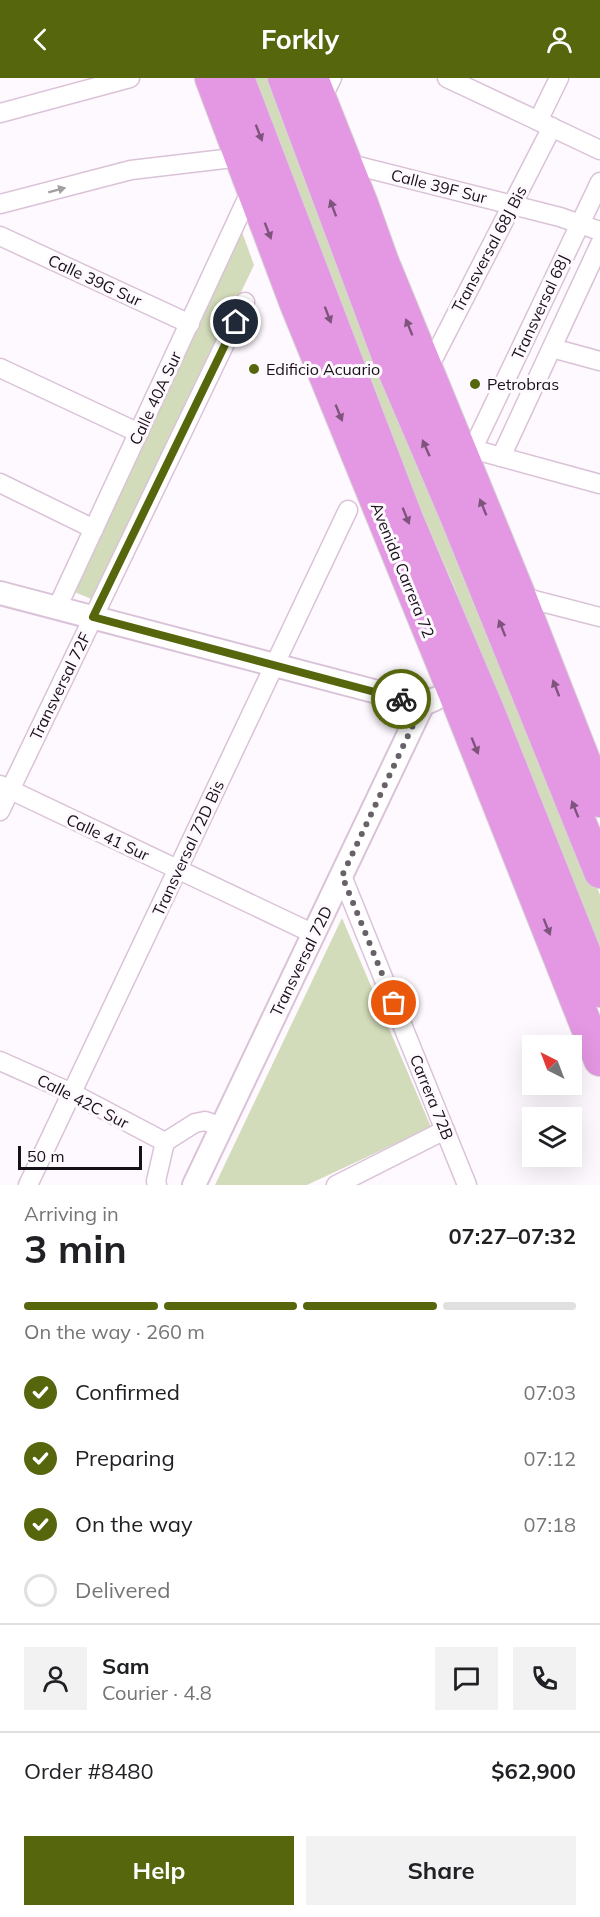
<!DOCTYPE html>
<html lang="en">
<head>
<meta charset="utf-8">
<style>
	body { margin:0; font-family:Mulish,sans-serif; background:#f2f2f2; color:#202124; height:100vh; display:flex; flex-direction:column; font-size:22px; white-space:nowrap }
	* { box-sizing:border-box; margin:0 }
	p { font-size:20px; color:#757577 }
	.icon { flex:none; width:33px; height:33px; fill:none; stroke:currentColor; stroke-width:2; stroke-linecap:round; stroke-linejoin:round }
	.map { position:relative; height:1107px; overflow:hidden }
	.panel { display:flex; flex-direction:column; background:#fff; flex:1 }
	.panel>* { flex:none }
	.needle { width:39px; rotate:318deg }
	.fabs { position:absolute; left:522px; top:957px; display:grid; gap:12px }
	.fabs a { display:grid; place-items:center; width:60px; height:60px; border-radius:0px; background:#fff; box-shadow:0 6px 24px #0002; font-size:30px }
	.scale { position:absolute; left:18px; bottom:15px; width:124px; box-sizing:border-box; padding-left:6px; border:3px solid #181018; border-top:0; font-size:16px; line-height:21px; white-space:nowrap; color:#181018; -webkit-text-stroke:4px #fef9fe; paint-order:stroke }
	.pin { position:absolute; display:grid; place-items:center; width:51px; height:51px; color:#fff; margin:-26px; border:3px solid #fff; border-radius:50%; box-shadow:0 2px 6px #0007 }
	.courier { position:absolute; display:grid; place-items:center; width:60px; height:60px; margin:-30px; border:4px solid #56660d; border-radius:50%; background:#fff; color:#222; box-shadow:0 2px 8px #0007 }
	.summary em { font-style:normal; font-weight:700 }
	.summary div { display:flex; flex-direction:column-reverse }
	.summary { display:flex; align-items:center; justify-content:space-between; height:102px; padding:0 24px }
	h1 { font-size:39px; font-weight:700; line-height:45px }
	.bar { display:grid; grid-template-columns:repeat(4,1fr); gap:9px 6px; align-content:center; height:72px; padding:0 24px }
	.bar i { height:8px; border-radius:4px; background:#e0e0e0 }
	.bar .on { background:#56660d }
	.bar p { grid-column:span 4 }
	.line { display:flex; align-items:center; gap:15px; padding:0 24px; border-top:2px solid #e0e0e0 }
	.line div { flex:1 }
	.round { display:grid; place-items:center; flex:none; width:63px; height:63px; border-radius:0px; background:#f2f2f2 }
	ol { padding:0 24px; list-style:none }
	li { display:flex; align-items:center; gap:18px; height:66px }
	li p { margin-inline-start:auto }
	li .icon { padding:6px; border-radius:50%; background:#56660d; color:#fff; stroke-width:4 }
	li:last-child { color:#757577 }
	li i { width:33px; height:33px; border:3px solid #e0e0e0; border-radius:50% }
	.cta { display:flex; gap:12px; margin-top:auto; padding:12px 24px }
	.cta a { flex:1; height:69px; border-radius:0px; background:#56660d; color:#fff; font-size:24px; font-weight:700; line-height:69px; text-align:center }
	.cta a+a { background:#f2f2f2; color:#202124 }
	header { display:flex; justify-content:space-between; align-items:center; height:78px; padding:0 24px; background:#56660d; color:#fff; font-size:27px; font-weight:700 }
	.map>svg:first-child { display:block }
	.green { fill:#d3dcba }
	.lines { fill:none; stroke-linecap:round; stroke-linejoin:round }
	.minor-casing { stroke:#dac3d8; stroke-width:21 }
	.tertiary-casing { stroke:#dac3d8; stroke-width:26 }
	.trunk-casing { stroke:#d5d4d5; stroke-width:34 }
	.minor { stroke:#fff; stroke-width:18 }
	.tertiary { stroke:#fff; stroke-width:22 }
	.trunk { stroke:#e497e2; stroke-width:32 }
	.oneway { fill:#7e547d }
	.oneway2 { fill:#a39fa3 }
	.done { stroke:#686268; stroke-width:6; stroke-dasharray:0 10.8 }
	.route { stroke:#56660d; stroke-width:8 }
	.poi-dot { fill:#56660d; stroke:#fef9fe; stroke-width:2 }
	.labels { text-anchor:middle; dominant-baseline:central; stroke-width:6; stroke-linejoin:round; paint-order:stroke }
	.street-label { font-size:16px; fill:#181018; stroke:#fef9fe }
	.poi-label { font-size:16px; fill:#181018; stroke:#fef9fe; text-anchor:start }
</style>
</head>
<body>
<header><svg class="icon" aria-label="back" viewBox="0 0 24 24"><path d="M15 5l-7 7 7 7"/></svg>Forkly<svg class="icon" aria-label="person" viewBox="0 0 24 24"><circle cx="12" cy="8" r="4"/><path d="M4 21q1-7 8-7t8 7"/></svg></header>
<div class="map">
<svg width="600" height="1107" viewBox="0 0 600 1107">
	<rect width="100%" height="100%" fill="#fef9fe"/>
	<g class="green">
		<path d="M254,0H275L600,817V891L523,697L455,510L395,372Z"/>
		<path d="M242,154L254,187L94,522L72,513Z"/>
		<path d="M342,840L431,1049L307,1107H215Z"/>
	</g>
	<g class="lines">
		<defs>
			<g id="minor">
				<path d="M447,0L600,72"/>
				<path d="M321,22L332,0"/>
				<path d="M0,35L130,0"/>
				<path d="M538,43L559,0"/>
				<path d="M346,85L560,139L600,153"/>
				<path d="M0,126L131,92L241,79"/>
				<path d="M0,158L190,246"/>
				<path d="M552,270L600,283"/>
				<path d="M0,290L139,355"/>
				<path d="M427,293L552,49"/>
				<path d="M472,371L600,406"/>
				<path d="M501,379L600,166"/>
				<path d="M465,387L600,104"/>
				<path d="M0,405L94,451"/>
				<path d="M519,516L534,522L600,539"/>
				<path d="M57,530L252,110"/>
				<path d="M0,707L314,856"/>
				<path d="M0,733L245,224"/>
				<path d="M342,798L467,1107"/>
				<path d="M0,983L72,1015L165,1064L156,1103L157,1107"/>
				<path d="M165,1064L195,1045L205,1043L222,1049"/>
				<path d="M28,1107L348,432"/>
				<path d="M336,1107L445,1052"/>
			</g>
			<g id="tertiary">
				<path d="M0,515L423,626L435,621"/>
				<path d="M194,1107L423,626"/>
			</g>
			<g id="trunk">
				<path d="M211,0L296,226L454,614L600,982"/>
				<path d="M238,0L407,441L490,637L600,913"/>
				<path d="M284,0L389,281L456,438L600,794"/>
				<path d="M312,0L362,126L382,182L519,516L600,723"/>
			</g>
		</defs>
		<use href="#minor" class="minor-casing"/>
		<use href="#tertiary" class="tertiary-casing"/>
		<use href="#trunk" class="trunk-casing"/>
		<use href="#minor" class="minor"/>
		<use href="#tertiary" class="tertiary"/>
		<use href="#trunk" class="trunk"/>
	</g>
	<defs><path id="oneway-solid" d="M-6-.8H1V-3.2L6.5 0L1 3.2V.8H-6Z" transform="scale(1.5)"/></defs>
	<g class="oneway">
		<use href="#oneway-solid" transform="translate(259 55) rotate(69)"/>
		<use href="#oneway-solid" transform="translate(333 130) rotate(-110)"/>
		<use href="#oneway-solid" transform="translate(268 153) rotate(69)"/>
		<use href="#oneway-solid" transform="translate(328 237) rotate(69)"/>
		<use href="#oneway-solid" transform="translate(409 249) rotate(-112)"/>
		<use href="#oneway-solid" transform="translate(339 335) rotate(68)"/>
		<use href="#oneway-solid" transform="translate(426 370) rotate(-114)"/>
		<use href="#oneway-solid" transform="translate(483 429) rotate(-112)"/>
		<use href="#oneway-solid" transform="translate(406 438) rotate(68)"/>
		<use href="#oneway-solid" transform="translate(502 550) rotate(-112)"/>
		<use href="#oneway-solid" transform="translate(556 610) rotate(-111)"/>
		<use href="#oneway-solid" transform="translate(475 668) rotate(68)"/>
		<use href="#oneway-solid" transform="translate(575 731) rotate(-112)"/>
		<use href="#oneway-solid" transform="translate(547 849) rotate(68)"/>
	</g>
	<use class="oneway2" href="#oneway-solid" transform="translate(57 112) rotate(-15)"/>
	<g class="lines">
		<path class="done" d="M394,925L342,798L423,626L401,621"/>
		<path class="route" d="M236,244L93,539L401,621"/>
	</g>
	<g class="poi-dot">
		<circle cx="254" cy="291" r="6"/>
		<circle cx="475" cy="306" r="6"/>
	</g>
	<g class="labels">
		<g class="street-label">
			<text transform="translate(439 108) rotate(14)">Calle 39F Sur</text>
			<text transform="translate(489 171) rotate(-62)">Transversal 68J Bis</text>
			<text transform="translate(95 202) rotate(25)">Calle 39G Sur</text>
			<text transform="translate(540 229) rotate(-65)">Transversal 68J</text>
			<text transform="translate(155 320) rotate(-65)">Calle 40A Sur</text>
			<text transform="translate(403 492) rotate(68)">Avenida Carrera 72</text>
			<text transform="translate(60 608) rotate(-64)">Transversal 72F</text>
			<text transform="translate(108 759) rotate(25)">Calle 41 Sur</text>
			<text transform="translate(188 770) rotate(-65)">Transversal 72D Bis</text>
			<text transform="translate(301 883) rotate(-64)">Transversal 72D</text>
			<text transform="translate(432 1019) rotate(68)">Carrera 72B</text>
			<text transform="translate(83 1023) rotate(27)">Calle 42C Sur</text>
		</g>
		<g class="poi-label">
			<text x="266" y="291">Edificio Acuario</text>
			<text x="487" y="306">Petrobras</text>
		</g>
	</g>
</svg>
<div class="fabs">
<a><svg class="needle" viewBox="-14 -14 28 28"><path d="M0-13l5 13h-10z" fill="#e53935"/><path d="M0 13l5-13h-10z" fill="#757577"/></svg></a>
<a><svg class="icon" aria-label="layers" viewBox="0 0 24 24"><path d="M12 4l9 5-9 5-9-5zM3 14l9 5 9-5"/></svg></a>
</div>
<div class="scale">50 m</div>
<div class="pin" style="left:394px;top:925px;background:#ea580c"><svg class="icon" aria-label="bag" viewBox="0 0 24 24"><path d="M5 8h14l-1 12H6zM9 8a3 3 0 0 1 6 0"/></svg></div>
<div class="pin" style="left:236px;top:244px;background:#1f2937"><svg class="icon" aria-label="home" viewBox="0 0 24 24"><path d="M3 11l9-7 9 7M6 9v11h12V9"/></svg></div>
<div class="courier" style="left:401px;top:621px"><svg class="icon" aria-label="bike" viewBox="0 0 24 24"><circle cx="6" cy="16" r="4"/><circle cx="18" cy="16" r="4"/><path d="M6 16l4-8h5l3 8M10 8l3 8H6M13 5h3"/></svg></div>
</div>
<section class="panel">
<div class="summary"><div><h1>3 min</h1><p>Arriving in</p></div><em>07:27–07:32</em></div>
<div class="bar"><i class="on"></i><i class="on"></i><i class="on"></i><i></i><p>On the way · 260 m</p></div>
<ol>
<li><svg class="icon" aria-label="check" viewBox="0 0 24 24"><path d="M5 12l5 5 9-10"/></svg>Confirmed<p>07:03</p></li>
<li><svg class="icon" aria-label="check" viewBox="0 0 24 24"><path d="M5 12l5 5 9-10"/></svg>Preparing<p>07:12</p></li>
<li><svg class="icon" aria-label="check" viewBox="0 0 24 24"><path d="M5 12l5 5 9-10"/></svg>On the way<p>07:18</p></li>
<li><i></i>Delivered</li>
</ol>
<div class="line" style="height:108px"><a class="round"><svg class="icon" aria-label="person" viewBox="0 0 24 24"><circle cx="12" cy="8" r="4"/><path d="M4 21q1-7 8-7t8 7"/></svg></a><div><b>Sam</b><p>Courier · 4.8</p></div><a class="round"><svg class="icon" aria-label="chat" viewBox="0 0 24 24"><path d="M4 5h16v11H9l-5 4z"/></svg></a><a class="round"><svg class="icon" aria-label="phone" viewBox="0 0 24 24"><path d="M5 4h4l2 5-3 2q2 4 5 5l2-3 5 2v4C11 20 4 13 5 4z"/></svg></a></div>
<div class="line" style="height:78px"><div>Order #8480</div><b>$62,900</b></div>
<div class="cta"><a>Help</a><a>Share</a></div>
</section>
</body>
</html>
